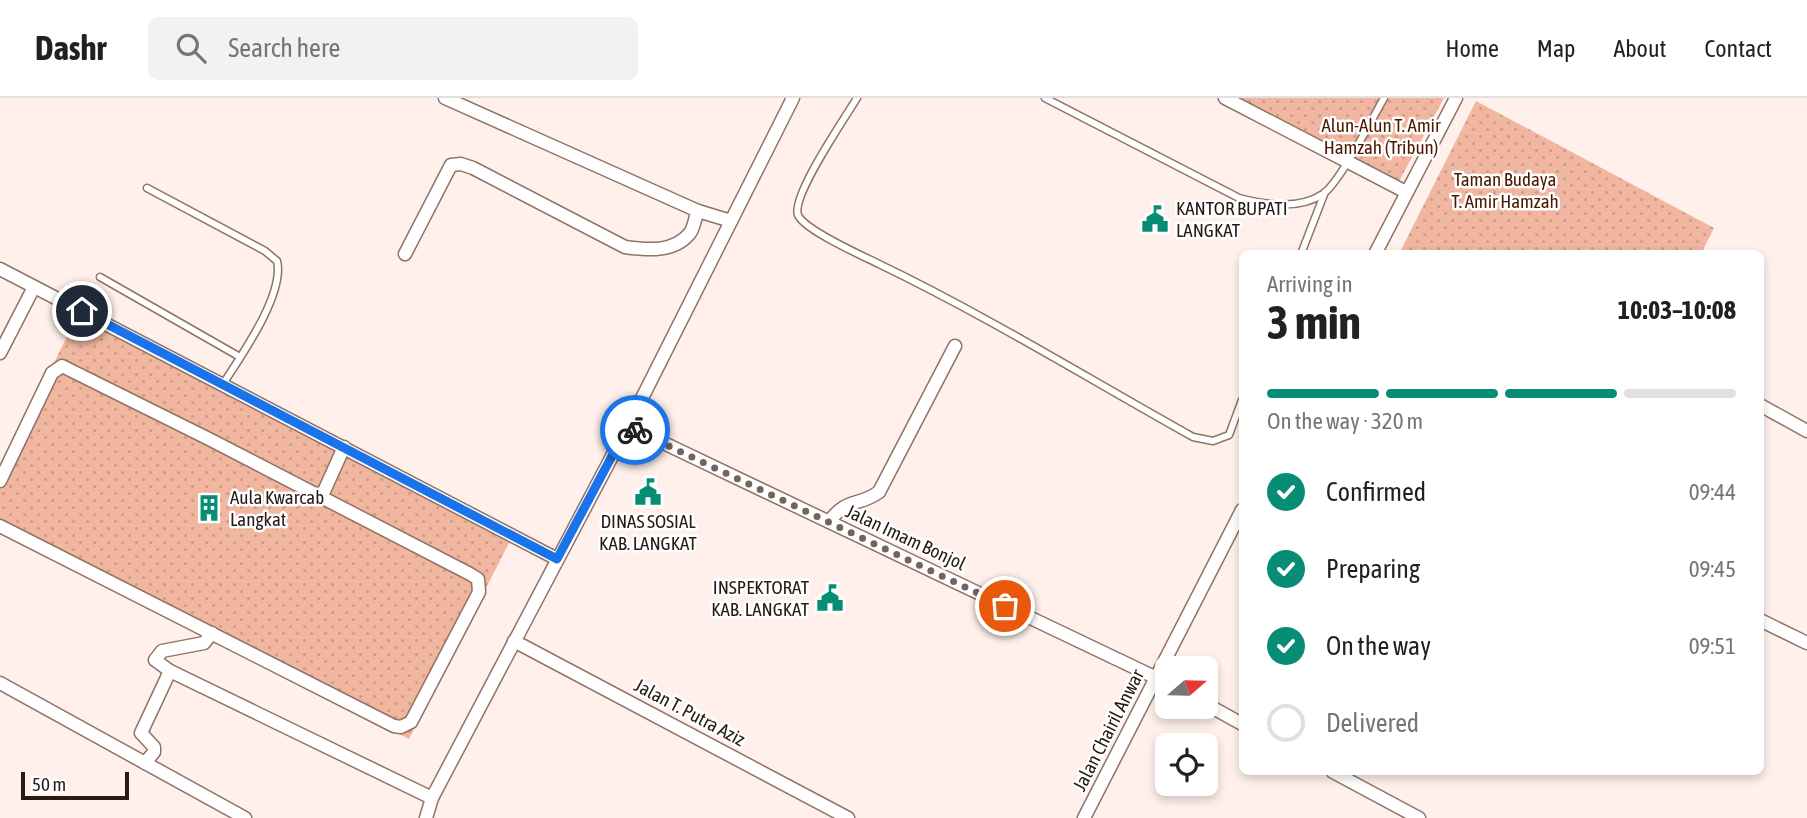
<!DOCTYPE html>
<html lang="en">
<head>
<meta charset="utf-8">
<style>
	body { margin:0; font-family:"Asap Condensed",sans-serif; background:#f2f2f2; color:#202124; height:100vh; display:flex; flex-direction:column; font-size:26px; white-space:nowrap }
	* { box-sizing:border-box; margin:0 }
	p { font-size:23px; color:#757577 }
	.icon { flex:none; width:38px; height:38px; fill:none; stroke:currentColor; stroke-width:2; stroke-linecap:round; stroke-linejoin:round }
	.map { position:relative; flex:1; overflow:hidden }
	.sheet { position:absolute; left:1239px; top:152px; width:525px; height:525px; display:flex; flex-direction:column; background:#fff; border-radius:10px; box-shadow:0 4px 10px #0003 }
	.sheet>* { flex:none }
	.needle { width:46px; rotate:70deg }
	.controls { position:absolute; left:1155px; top:558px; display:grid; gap:14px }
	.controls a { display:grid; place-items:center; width:63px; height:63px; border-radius:10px; background:#fff; box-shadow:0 4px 10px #0003; font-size:35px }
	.scale { position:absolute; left:21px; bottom:18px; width:108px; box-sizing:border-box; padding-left:7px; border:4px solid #261a15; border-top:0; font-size:19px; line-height:24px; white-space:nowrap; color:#261a15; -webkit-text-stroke:5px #fff; paint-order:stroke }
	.pin { position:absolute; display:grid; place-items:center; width:60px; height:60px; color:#fff; margin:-30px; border:4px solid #fff; border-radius:50%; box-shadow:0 2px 7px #0007 }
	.courier { position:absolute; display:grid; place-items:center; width:70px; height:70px; margin:-35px; border:5px solid #1a73e8; border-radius:50%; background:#fff; color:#222; box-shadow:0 2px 9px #0007 }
	.headline em { font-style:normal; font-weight:700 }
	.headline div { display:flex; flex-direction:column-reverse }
	.headline { display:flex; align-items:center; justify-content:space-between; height:119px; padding:0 28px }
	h1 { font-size:46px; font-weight:700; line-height:52px }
	.bar { display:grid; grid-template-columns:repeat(4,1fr); gap:10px 7px; align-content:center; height:84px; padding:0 28px }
	.bar i { height:9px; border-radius:5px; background:#e0e0e0 }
	.bar .current { background:#068d74 }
	.bar p { grid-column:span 4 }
	ol { padding:0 28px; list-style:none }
	li { display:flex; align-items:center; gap:21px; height:77px }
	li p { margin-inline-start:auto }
	li .icon { padding:7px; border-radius:50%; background:#068d74; color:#fff; stroke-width:4 }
	li:last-child { color:#757577 }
	li i { width:38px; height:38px; border:4px solid #e0e0e0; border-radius:50% }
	header { display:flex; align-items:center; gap:42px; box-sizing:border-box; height:98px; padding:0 35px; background:#fff; border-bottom:2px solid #e0e0e0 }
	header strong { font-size:33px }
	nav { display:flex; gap:38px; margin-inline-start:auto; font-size:24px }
	.search { width:490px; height:63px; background:#f2f2f2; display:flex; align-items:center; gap:18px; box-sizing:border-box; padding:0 24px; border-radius:10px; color:#757577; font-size:26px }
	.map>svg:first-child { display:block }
	.grass { fill:url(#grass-dots) }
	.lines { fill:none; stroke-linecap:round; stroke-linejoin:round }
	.service-casing { stroke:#917266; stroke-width:9 }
	.minor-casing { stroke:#917266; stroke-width:15 }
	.service { stroke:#fff; stroke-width:6 }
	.minor { stroke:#fff; stroke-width:12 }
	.done { stroke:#726560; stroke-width:7; stroke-dasharray:0 12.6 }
	.route { stroke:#1a73e8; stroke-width:9 }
	.labels { text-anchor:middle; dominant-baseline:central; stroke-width:5; stroke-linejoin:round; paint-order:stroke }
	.park-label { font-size:19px; fill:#4c1700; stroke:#fff }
	.poi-label { font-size:19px; fill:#261a15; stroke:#fff; text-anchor:start }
	.street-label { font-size:19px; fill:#261a15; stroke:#fff }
</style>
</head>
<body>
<header>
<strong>Dashr</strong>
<div class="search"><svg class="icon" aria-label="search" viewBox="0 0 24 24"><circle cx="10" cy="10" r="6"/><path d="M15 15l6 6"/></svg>Search here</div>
<nav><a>Home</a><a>Map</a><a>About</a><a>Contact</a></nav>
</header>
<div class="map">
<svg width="1807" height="720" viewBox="0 0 1807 720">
	<defs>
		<pattern id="grass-dots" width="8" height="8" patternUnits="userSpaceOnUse" patternTransform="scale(1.75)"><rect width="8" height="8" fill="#f0b69f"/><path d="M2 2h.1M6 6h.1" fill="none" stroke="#ce9c88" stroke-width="1.8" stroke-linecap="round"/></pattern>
	</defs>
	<rect width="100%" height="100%" fill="#fff0eb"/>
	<g class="grass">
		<path d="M1231,0H1444L1397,87Z"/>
		<path d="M1476,3L1714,130L1701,156H1399Z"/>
		<path d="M78,217L511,441L409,641L0,435V372Z"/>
	</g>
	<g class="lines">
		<defs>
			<g id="service">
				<path d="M857,0C845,20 791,98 798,117C804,132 863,158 879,166C987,218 1089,281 1193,339L1213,343L1229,337L1242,302"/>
				<path d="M1045,0L1239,100C1265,107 1299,112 1323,96C1340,84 1372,21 1384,0"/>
				<path d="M147,90L265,153L277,163C285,196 241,258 223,286"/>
				<path d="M1301,156L1325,94"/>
				<path d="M100,179L240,259"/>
			</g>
			<g id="minor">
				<path d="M445,0L698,113L731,123"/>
				<path d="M1225,0L1406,94"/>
				<path d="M405,156L451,67L461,66L473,70L625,149C647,152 674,155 690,135C694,130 695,119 698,113"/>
				<path d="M1375,156L1456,0"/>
				<path d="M0,171L557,461"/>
				<path d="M0,255L34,189"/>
				<path d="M1760,307L1807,333"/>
				<path d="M628,328L1167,585"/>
				<path d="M0,383L52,275L62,268L209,341L470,476L478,481L479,494L411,624L401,629L394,628L0,428"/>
				<path d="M321,400L344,349"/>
				<path d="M829,424C847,399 858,409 879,394L955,248"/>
				<path d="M1760,522L1807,545"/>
				<path d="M212,535L204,545L162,553L155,562L170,573L432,700"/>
				<path d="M514,543L848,720"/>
				<path d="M0,585L245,720"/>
				<path d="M1206,606L1242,626"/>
				<path d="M145,665L154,654V649L141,635L170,573"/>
				<path d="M1333,674L1419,720"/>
				<path d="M426,720L432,700L628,328L793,0"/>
				<path d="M1084,720L1242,412"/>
			</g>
		</defs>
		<use href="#service" class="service-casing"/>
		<use href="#minor" class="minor-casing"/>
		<use href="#service" class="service"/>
		<use href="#minor" class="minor"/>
	</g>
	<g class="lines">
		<path class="done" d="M635,332L1005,508"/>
		<path class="route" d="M82,213L557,461L628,328L635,332"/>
	</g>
	<defs>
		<symbol id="civic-bare" viewBox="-9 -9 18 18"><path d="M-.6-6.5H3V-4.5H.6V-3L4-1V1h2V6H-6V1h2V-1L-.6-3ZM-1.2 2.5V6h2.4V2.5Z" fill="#068d74" stroke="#fff" stroke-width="2.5" paint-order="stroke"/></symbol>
		<symbol id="building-bare" viewBox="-9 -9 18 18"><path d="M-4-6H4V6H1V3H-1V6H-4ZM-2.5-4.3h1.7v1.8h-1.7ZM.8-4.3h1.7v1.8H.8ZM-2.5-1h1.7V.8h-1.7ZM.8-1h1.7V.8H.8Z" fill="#068d74" stroke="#fff" stroke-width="2.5" paint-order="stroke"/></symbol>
	</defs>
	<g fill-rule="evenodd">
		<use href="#civic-bare" x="1136" y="102" width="38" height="38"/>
		<use href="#civic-bare" x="629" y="375" width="38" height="38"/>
		<use href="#building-bare" x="190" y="391" width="38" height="38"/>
		<use href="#civic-bare" x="811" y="481" width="38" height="38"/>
	</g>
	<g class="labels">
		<g class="park-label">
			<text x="1381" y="27">Alun-Alun T. Amir<tspan x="1381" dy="22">Hamzah (Tribun)</tspan></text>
			<text x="1505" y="81">Taman Budaya<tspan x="1505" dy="22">T. Amir Hamzah</tspan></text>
		</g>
		<g class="poi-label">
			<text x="1176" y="110">KANTOR BUPATI<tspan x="1176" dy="22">LANGKAT</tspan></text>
			<text x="230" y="399">Aula Kwarcab<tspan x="230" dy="22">Langkat</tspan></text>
			<text x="648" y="423" text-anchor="middle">DINAS SOSIAL<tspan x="648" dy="22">KAB. LANGKAT</tspan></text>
			<text x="809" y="489" text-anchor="end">INSPEKTORAT<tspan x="809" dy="22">KAB. LANGKAT</tspan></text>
		</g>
		<g class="street-label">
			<text transform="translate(906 439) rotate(25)">Jalan Imam Bonjol</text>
			<text transform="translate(690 614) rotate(28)">Jalan T. Putra Aziz</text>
			<text transform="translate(1108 632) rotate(-63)">Jalan Chairil Anwar</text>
		</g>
	</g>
</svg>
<div class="controls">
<a><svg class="needle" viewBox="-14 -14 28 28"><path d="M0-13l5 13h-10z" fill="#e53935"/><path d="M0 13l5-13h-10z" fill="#757577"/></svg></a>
<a><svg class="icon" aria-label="locate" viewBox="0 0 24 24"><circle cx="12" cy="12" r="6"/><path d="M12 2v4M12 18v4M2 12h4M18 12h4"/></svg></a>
</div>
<div class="scale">50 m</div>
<div class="pin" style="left:1005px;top:508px;background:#ea580c"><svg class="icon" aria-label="bag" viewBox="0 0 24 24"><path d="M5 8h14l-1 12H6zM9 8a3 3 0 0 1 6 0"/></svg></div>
<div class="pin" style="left:82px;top:213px;background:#1f2937"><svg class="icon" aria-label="home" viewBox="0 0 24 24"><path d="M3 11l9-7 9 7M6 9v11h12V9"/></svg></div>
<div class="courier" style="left:635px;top:332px"><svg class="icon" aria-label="bike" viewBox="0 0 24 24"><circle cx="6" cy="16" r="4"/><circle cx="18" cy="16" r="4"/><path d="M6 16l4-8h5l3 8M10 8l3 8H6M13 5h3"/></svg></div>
<section class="sheet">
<div class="headline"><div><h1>3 min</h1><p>Arriving in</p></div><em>10:03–10:08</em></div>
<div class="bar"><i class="current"></i><i class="current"></i><i class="current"></i><i></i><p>On the way · 320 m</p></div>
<ol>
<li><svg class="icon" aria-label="check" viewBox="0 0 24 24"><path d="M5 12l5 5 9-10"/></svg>Confirmed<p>09:44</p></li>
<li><svg class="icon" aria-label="check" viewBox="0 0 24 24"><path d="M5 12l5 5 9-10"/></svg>Preparing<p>09:45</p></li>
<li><svg class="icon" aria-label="check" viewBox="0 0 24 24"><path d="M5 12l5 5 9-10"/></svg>On the way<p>09:51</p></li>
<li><i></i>Delivered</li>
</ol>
</section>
</div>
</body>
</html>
